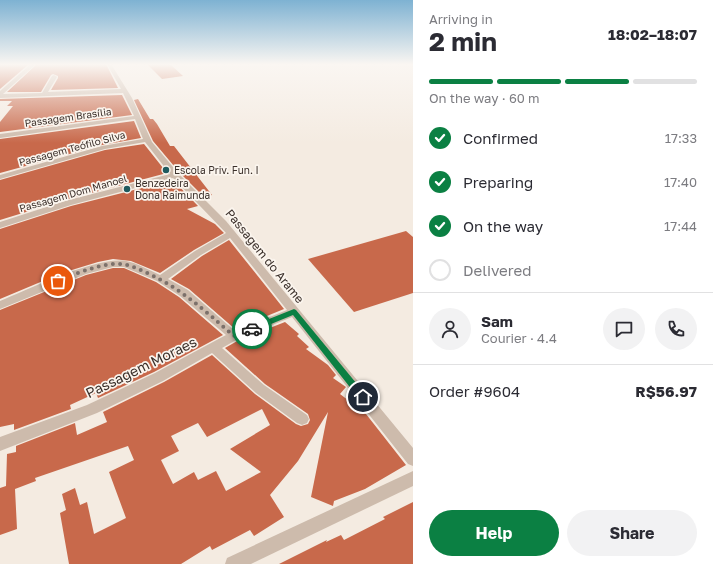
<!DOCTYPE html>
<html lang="en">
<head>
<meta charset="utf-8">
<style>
	body { margin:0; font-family:"Golos Text",sans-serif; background:#f2f2f3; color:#2b2b33; height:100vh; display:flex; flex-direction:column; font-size:15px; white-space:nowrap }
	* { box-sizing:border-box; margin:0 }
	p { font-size:13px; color:#7c7c81 }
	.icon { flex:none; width:22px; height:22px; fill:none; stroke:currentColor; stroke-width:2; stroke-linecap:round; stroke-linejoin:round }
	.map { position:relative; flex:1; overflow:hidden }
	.panel { display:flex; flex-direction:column; background:#fff; width:300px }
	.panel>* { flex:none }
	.pin { position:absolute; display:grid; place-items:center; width:34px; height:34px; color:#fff; margin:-17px; border:2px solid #fff; border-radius:50%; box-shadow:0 1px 4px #0007 }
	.courier { position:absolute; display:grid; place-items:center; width:40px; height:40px; margin:-20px; border:3px solid #0b8043; border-radius:50%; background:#fff; color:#222; box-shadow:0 1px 5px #0007 }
	.headline em { font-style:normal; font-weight:700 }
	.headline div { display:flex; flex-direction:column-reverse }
	.headline { display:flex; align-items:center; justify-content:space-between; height:68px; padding:0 16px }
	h1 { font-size:26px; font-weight:700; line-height:30px }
	.bar { display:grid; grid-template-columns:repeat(4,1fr); gap:6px 4px; align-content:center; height:48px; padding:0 16px }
	.bar i { height:5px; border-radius:3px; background:#e1e1e2 }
	.bar .selected { background:#0b8043 }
	.bar p { grid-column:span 4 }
	.line { display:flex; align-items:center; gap:10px; padding:0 16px; border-top:1px solid #e1e1e2 }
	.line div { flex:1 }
	.round { display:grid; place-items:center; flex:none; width:42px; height:42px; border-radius:21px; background:#f2f2f3 }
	ol { padding:0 16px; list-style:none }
	li { display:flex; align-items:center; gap:12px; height:44px }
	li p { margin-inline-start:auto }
	li .icon { padding:4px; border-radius:50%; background:#0b8043; color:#fff; stroke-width:4 }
	li:last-child { color:#7c7c81 }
	li i { width:22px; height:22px; border:2px solid #e1e1e2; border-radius:50% }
	.button { display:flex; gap:8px; margin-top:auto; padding:8px 16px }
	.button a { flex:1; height:46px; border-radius:24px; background:#0b8043; color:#fff; font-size:16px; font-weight:700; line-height:46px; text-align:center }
	.button a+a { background:#f2f2f3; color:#2b2b33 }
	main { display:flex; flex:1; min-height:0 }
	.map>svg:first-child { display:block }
	.building { fill:#c8694b; fill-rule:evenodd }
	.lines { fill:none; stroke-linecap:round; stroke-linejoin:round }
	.street { fill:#cdbbac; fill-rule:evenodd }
	.route { fill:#0b8043 }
	.done { stroke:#7c716b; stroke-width:4; stroke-dasharray:0 7.2 }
	.poi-dot { fill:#1f5a5e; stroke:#fbf5ee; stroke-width:1.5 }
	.labels { text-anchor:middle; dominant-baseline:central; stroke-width:3.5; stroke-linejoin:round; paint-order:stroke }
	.far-street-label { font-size:10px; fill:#3b302b; stroke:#fbf5ee }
	.far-poi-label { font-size:10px; fill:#3b302b; stroke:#fbf5ee; text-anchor:start }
	.street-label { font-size:12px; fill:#3b302b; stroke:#fbf5ee }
	.near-street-label { font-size:14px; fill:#3b302b; stroke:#fbf5ee }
</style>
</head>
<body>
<main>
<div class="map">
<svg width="413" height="564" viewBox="0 0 413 564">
	<rect width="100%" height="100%" fill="#f4ebe1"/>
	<g class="building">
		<path d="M0,64H29L0,89Z"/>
		<path d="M37,64H106L118,88L51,90L58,78V76L53,74L51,75L41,92H7Z"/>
		<path d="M147,64H170L183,76L162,79Z"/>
		<path d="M122,95L132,115L0,132V122L13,106H7L12,101H0V99Z"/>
		<path d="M138,99L150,119H153L157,124L170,146H174L212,195L204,197L179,172L153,141L134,100Z"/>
		<path d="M134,121L141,138L102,145L0,173V139Z"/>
		<path d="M144,144L167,173L65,200L0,220V180L105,150Z"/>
		<path d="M173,180L198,206L187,209L215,224L224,233L194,250L160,273L131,261L113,259L98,262L62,273L0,299V229L71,206Z"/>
		<path d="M406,231L413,237V293L354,312L308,259Z"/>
		<path d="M229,240L284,309L235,329L189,289L171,279L202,256Z"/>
		<path d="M113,268H124L156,282L179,297L223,335L154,372L98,398L96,393L70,405L71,409L14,430V424L0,427V310L86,275Z"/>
		<path d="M285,322L299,334L297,336L309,347L306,349L328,365L336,375L333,378L346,387L340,394L366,414L406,465L365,489L334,501L333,506L311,497L328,412L298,461L270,495L284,517L254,536L250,530L212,550L210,546L181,564H69L60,513L66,510L62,494L75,488L80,505L87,502L94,534L126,518L109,472L134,460L128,446L35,478L36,481L15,489L17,529L0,535V488L6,486L7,454L16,452V446L75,423L77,435L107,422L103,412L164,382L212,355L255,394L296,424L301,426L308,424L310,420L308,414L265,384L225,348L239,340ZM262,409L270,425L230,449L261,472L226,491L216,471L198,480L194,472L173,484L161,460L179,451L171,436L198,423L207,437Z"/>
		<path d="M413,502V564H279L327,540L326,542L341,535L344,540L385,519L383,517Z"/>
	</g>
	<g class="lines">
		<g class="street">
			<path d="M31,64H36L3,94L42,93L52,76L54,75L57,77L48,92L121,89L107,64H111L132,98L152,142L178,173L226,221L413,448V466L408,464L292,317L238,339L222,348L264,385L307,415L309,419L307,423L302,425L297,423L256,393L212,353L163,381L97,413L0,451V437L87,405L155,373L226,335L180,296L157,281L124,267H113L86,274L0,309V301C29,289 97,256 126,261C137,263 149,270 160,275L195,251L226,233L173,178L71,205L0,228V222L65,201L170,174L145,142L105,149L0,179V175L102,146L143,139L135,119L0,138V134L134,116L123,93L0,98V91ZM230,238L287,310L235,331L188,290L168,279L201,255Z"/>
			<path d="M413,471V486L251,564H225L227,558Z"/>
		</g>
	</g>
	<linearGradient id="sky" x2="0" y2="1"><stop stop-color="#7eb2d2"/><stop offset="0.45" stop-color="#faf6f2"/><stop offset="1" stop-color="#faf6f2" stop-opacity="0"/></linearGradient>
	<rect width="413" height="143" fill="url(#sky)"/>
	<path class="route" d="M294,309L296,310L366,395L367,397L366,400H360L293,315L254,331L252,332L248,329L249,327Z"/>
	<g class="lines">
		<path class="done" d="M58,281C75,274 94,266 113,264C125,263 135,267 145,272C181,288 205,311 234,336L252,329"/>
	</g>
	<g class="poi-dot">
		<circle cx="166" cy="170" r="4"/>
		<circle cx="127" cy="189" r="4"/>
	</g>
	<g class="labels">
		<g class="far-street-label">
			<text transform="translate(68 117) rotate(-8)">Passagem Brasília</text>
			<text transform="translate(72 148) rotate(-15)">Passagem Teófilo Silva</text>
			<text transform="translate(73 193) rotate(-16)">Passagem Dom Manoel</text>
		</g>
		<g class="far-poi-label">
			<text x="174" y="170">Escola Priv. Fun. I</text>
			<text x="135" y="183">Benzedeira<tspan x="135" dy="12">Dona Raimunda</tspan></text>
		</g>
		<g class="street-label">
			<text transform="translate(265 256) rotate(51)">Passagem do Arame</text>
		</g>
		<g class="near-street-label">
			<text transform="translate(141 367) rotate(-26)">Passagem Moraes</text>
		</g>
	</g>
</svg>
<div class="pin" style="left:58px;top:281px;background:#ea580c"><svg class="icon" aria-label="bag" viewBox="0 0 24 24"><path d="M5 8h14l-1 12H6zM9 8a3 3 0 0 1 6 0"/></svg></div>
<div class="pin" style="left:363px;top:397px;background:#1f2937"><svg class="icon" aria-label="home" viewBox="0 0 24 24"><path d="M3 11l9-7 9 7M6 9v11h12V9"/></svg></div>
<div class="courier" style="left:252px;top:329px"><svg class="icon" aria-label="car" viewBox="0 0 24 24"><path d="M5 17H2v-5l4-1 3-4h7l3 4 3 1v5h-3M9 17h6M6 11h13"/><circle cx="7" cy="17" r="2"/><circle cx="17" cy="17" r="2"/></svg></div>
</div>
<section class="panel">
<div class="headline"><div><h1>2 min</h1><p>Arriving in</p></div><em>18:02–18:07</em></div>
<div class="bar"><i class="selected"></i><i class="selected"></i><i class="selected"></i><i></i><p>On the way · 60 m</p></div>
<ol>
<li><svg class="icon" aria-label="check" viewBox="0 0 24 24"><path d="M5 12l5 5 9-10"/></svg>Confirmed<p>17:33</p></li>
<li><svg class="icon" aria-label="check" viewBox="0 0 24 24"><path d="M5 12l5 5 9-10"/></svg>Preparing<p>17:40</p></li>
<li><svg class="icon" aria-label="check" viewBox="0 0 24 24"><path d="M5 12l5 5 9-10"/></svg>On the way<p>17:44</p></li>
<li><i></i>Delivered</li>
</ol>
<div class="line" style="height:72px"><a class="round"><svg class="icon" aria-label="person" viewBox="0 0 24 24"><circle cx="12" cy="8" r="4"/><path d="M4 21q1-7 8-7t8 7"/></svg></a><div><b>Sam</b><p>Courier · 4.4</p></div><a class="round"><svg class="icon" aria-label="chat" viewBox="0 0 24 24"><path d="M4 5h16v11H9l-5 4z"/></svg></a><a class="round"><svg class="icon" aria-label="phone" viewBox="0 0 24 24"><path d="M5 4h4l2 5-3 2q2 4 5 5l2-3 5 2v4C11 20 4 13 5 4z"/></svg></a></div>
<div class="line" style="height:52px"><div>Order #9604</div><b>R$56.97</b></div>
<div class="button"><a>Help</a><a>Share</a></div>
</section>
</main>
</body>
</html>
